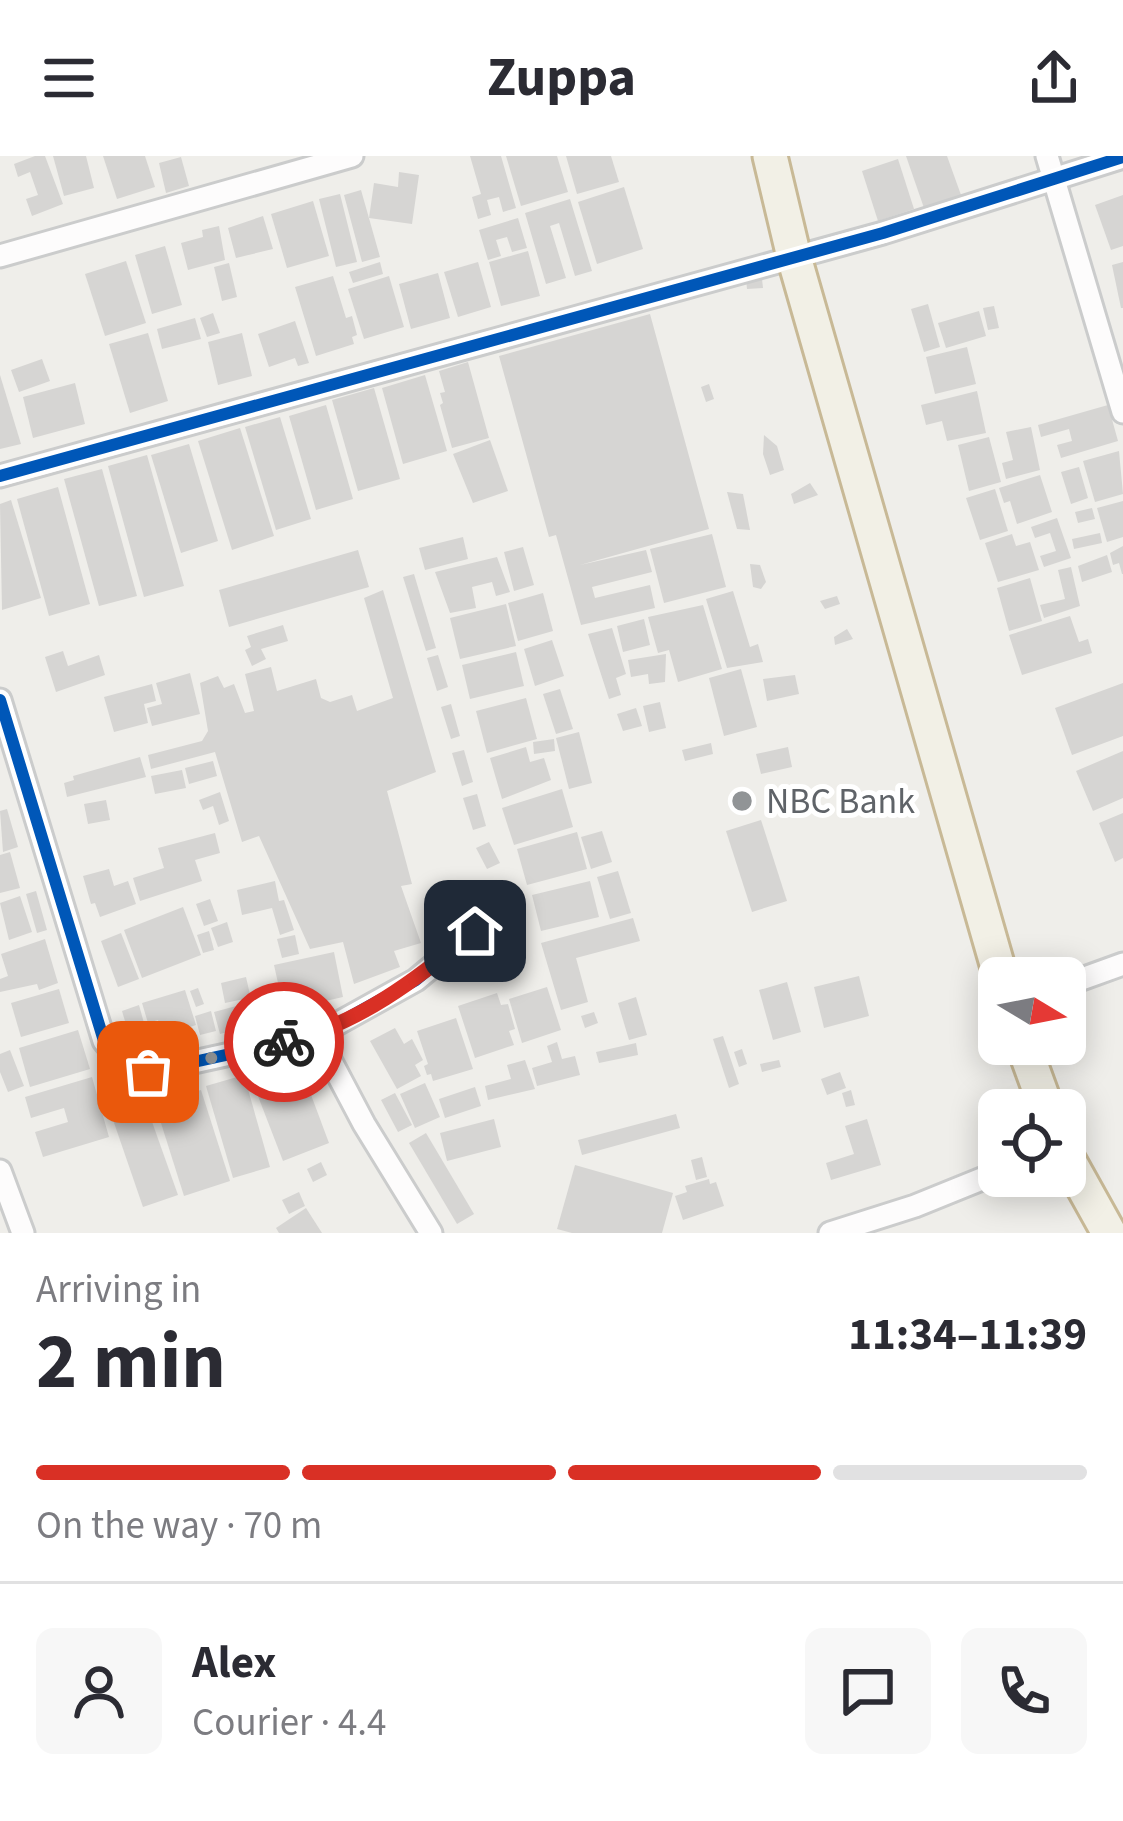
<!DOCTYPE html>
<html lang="en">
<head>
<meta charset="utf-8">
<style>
	body { margin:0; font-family:"Source Sans 3",sans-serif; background:#f7f7f7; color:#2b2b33; height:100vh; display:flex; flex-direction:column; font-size:45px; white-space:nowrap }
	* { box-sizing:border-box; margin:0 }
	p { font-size:39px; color:#7c7c81 }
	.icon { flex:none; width:66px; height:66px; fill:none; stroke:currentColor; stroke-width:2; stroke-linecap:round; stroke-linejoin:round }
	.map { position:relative; height:1077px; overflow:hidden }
	.details { display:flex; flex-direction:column; background:#fff; flex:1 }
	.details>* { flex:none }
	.needle { width:78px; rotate:100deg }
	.buttons { position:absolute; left:978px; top:801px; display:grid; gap:24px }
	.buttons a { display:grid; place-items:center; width:108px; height:108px; border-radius:18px; background:#fff; box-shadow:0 6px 30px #0003; font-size:60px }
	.pin { position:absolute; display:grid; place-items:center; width:102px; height:102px; color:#fff; margin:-51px; border-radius:24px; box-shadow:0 6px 18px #0006 }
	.courier { position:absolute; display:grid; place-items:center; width:120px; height:120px; margin:-60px; border:9px solid #d93025; border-radius:50%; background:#fff; color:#222; box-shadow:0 3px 15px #0007 }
	.head em { font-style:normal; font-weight:700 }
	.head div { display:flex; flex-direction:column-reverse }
	.head { display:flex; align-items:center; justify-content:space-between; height:204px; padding:0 36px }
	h1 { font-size:78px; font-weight:700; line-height:90px }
	.bar { display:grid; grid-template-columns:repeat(4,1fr); gap:18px 12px; align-content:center; height:144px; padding:0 36px }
	.bar i { height:15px; border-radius:9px; background:#e1e1e2 }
	.bar .current { background:#d93025 }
	.bar p { grid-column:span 4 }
	.line { display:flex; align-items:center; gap:30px; padding:0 36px; border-top:3px solid #e1e1e2 }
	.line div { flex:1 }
	.round { display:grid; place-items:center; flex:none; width:126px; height:126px; border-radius:18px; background:#f7f7f7 }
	header { display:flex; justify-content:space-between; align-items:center; height:156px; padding:0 36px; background:#fff; font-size:54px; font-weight:700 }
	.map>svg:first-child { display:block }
	.building { fill:#d6d5d3 }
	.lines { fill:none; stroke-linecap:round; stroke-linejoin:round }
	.minor-casing { stroke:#cbcccc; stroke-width:27 }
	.trunk-casing { stroke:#c8b996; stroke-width:39 }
	.minor { stroke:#fdfcfc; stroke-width:21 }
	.trunk { stroke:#f2f0e6; stroke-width:33 }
	.cycleway-casing { stroke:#fff; stroke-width:20 }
	.cycleway { stroke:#0057b8; stroke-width:12 }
	.done { stroke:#919496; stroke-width:12; stroke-dasharray:0 21.6 }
	.route { stroke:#d93025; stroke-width:15 }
	.poi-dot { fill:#919496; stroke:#fff; stroke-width:4.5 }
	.labels { text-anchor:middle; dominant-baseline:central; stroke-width:10; stroke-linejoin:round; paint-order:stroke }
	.poi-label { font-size:36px; fill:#5f6368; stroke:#fff; text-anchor:start }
</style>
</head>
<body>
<header><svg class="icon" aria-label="menu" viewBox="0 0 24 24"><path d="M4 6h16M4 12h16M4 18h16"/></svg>Zuppa<svg class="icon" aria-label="share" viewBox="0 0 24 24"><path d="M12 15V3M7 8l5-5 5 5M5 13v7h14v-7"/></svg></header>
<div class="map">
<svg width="1123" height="1077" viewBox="0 0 1123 1077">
	<rect width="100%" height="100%" fill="#efeeea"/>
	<g class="building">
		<path d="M35,0H45L63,48L32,60L26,43L38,39L30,16L18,21L14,8Z"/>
		<path d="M53,0H86L94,32L64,40Z"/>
		<path d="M103,0H145L155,31L117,43Z"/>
		<path d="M470,0H501L516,52L503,56L499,41L487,44L491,59L478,63L472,41L481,38Z"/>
		<path d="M506,0H557L568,36L521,50Z"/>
		<path d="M566,0H611L619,26L577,38Z"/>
		<path d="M906,0H947L961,39L924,52Z"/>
		<path d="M181,1L189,30L166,37L159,7Z"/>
		<path d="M898,3L914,53L878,65L862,15Z"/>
		<path d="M399,16L419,19L412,68L369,62L374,27L398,31Z"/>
		<path d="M624,31L643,93L597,108L578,46Z"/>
		<path d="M361,34L380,101L362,106L344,39Z"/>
		<path d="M340,38L357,106L336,111L319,43Z"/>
		<path d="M1123,39V90L1111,94L1095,49Z"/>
		<path d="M570,43L592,115L575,120L559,67L550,70L566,122L546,128L525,57Z"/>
		<path d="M313,45L329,100L287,112L271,58Z"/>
		<path d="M263,60L273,93L236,102L228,72Z"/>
		<path d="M518,62L527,92L512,96L507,81L496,84L501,100L488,104L479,74Z"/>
		<path d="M219,70L225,104L188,114L181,87L203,81L202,74Z"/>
		<path d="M165,90L182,149L152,158L135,99Z"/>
		<path d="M528,95L540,140L501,150L489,106Z"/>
		<path d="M126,105L146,167L105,180L85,118Z"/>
		<path d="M380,106L383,118L353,127L349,116Z"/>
		<path d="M478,106L491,151L458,161L444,116Z"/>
		<path d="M1123,106V152H1121L1112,109Z"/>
		<path d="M229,107L237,141L222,145L214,111Z"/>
		<path d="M438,117L450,162L411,173L399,128Z"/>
		<path d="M333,120L346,162L352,160L357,179L352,181L354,188L316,200L295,131Z"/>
		<path d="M389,120L404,171L364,183L348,133Z"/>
		<path d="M746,123H762L763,132L747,133Z"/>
		<path d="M928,148L940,191L924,196L911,153Z"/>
		<path d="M994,150L999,172L988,174L983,152Z"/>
		<path d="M979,155L986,180L946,192L938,167Z"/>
		<path d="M213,157L220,177L207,181L200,162Z"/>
		<path d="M650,158L709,373L580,409L646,394L652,416L592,431L595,442L650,429L655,452L581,469L556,379L549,381L499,200Z"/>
		<path d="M195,162L201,183L162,193L157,173Z"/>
		<path d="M295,165L309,207L298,210L295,202L269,211L258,178Z"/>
		<path d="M148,177L168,245L130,257L109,188Z"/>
		<path d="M242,177L252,220L218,229L208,186Z"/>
		<path d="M967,191L976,228L935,238L926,201Z"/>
		<path d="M42,203L50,225L19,236L11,214Z"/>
		<path d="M468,206L489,282L452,292L440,249L443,247L440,237L445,236L439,215Z"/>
		<path d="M0,219L21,288L0,293Z"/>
		<path d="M425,219L447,295L403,308L382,232Z"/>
		<path d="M75,227L85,268L33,282L23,241Z"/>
		<path d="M709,228L714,243L706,246L701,231Z"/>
		<path d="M374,232L400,323L358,335L332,244Z"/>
		<path d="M977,235L986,277L947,285L942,265L926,269L921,249Z"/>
		<path d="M326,249L353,343L316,354L289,260Z"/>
		<path d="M1108,249L1118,285L1061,302L1057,289L1072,285L1069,273L1041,281L1038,269Z"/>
		<path d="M280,261L311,363L276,374L245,271Z"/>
		<path d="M1031,271L1040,314L1006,323L1002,307L1013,304L1006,276Z"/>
		<path d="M240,272L274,380L232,394L198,285Z"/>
		<path d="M764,279L777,290L784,314L770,319L763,298Z"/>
		<path d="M989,281L1001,326L969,335L958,289Z"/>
		<path d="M490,284L508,335L473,347L453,298Z"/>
		<path d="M189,288L218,385L181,397L151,299Z"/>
		<path d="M1119,295L1123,338L1095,346L1083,305Z"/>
		<path d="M147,299L184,430L144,441L108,310Z"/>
		<path d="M1079,311L1088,342L1071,348L1061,316Z"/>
		<path d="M102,313L137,440L99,450L64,323Z"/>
		<path d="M1040,319L1052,356L1017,368L1010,345L1004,347L999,332Z"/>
		<path d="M810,327L818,339L794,348L791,338Z"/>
		<path d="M58,331L90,448L49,460L17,343Z"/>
		<path d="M995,333L1008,375L980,384L966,342Z"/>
		<path d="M727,336L743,338L750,374L737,373Z"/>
		<path d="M11,344L41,442L2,454L0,348Z"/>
		<path d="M1123,345V381L1107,386L1097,352Z"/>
		<path d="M1092,352L1095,363L1078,367L1075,356Z"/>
		<path d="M1057,362L1071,402L1044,411L1040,400L1056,395L1050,377L1035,382L1031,371Z"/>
		<path d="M1100,377L1102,387L1074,393L1072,383Z"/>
		<path d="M712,378L726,431L664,447L650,393Z"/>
		<path d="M1012,378L1016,390L1030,386L1039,414L998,426L985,387Z"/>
		<path d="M463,381L468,403L425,414L419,392Z"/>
		<path d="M1123,390V418H1122L1119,407L1113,409L1110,397Z"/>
		<path d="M523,391L534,429L514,435L504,396Z"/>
		<path d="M358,394L369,431L229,471L219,434Z"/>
		<path d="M1107,399L1112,416L1082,426L1078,410Z"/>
		<path d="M497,401L510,436L496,440L492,426L472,431L476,452L450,457L435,416Z"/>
		<path d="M750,408L760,409L766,426L761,433L753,431Z"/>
		<path d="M1071,411L1080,450L1044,462L1040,449L1065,443L1058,414Z"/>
		<path d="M414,418L436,492L426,495L403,421Z"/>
		<path d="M1030,422L1042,465L1009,475L997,432Z"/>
		<path d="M383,434L436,616L387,635L412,728L401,730L421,787L394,795L400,811L354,828L343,786L310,793L259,680L242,686L215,596L151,613L148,599L202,585L208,575L200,527L218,520L224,532L234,528L245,557L254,555L245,518L271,511L277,535L316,523L321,542L330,546L352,539L357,555L393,542L364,442Z"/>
		<path d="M733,435L750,491L758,488L763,506L727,512L706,443Z"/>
		<path d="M543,437L553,475L518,485L508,447Z"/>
		<path d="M837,440L840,448L825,453L820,445Z"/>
		<path d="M506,448L516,490L460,503L450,462Z"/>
		<path d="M703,449L722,513L678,526L669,494L658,497L648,461Z"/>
		<path d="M1070,460L1079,486L1088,483L1092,497L1022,519L1009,479Z"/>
		<path d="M644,463L650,489L623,496L617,470Z"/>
		<path d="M283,469L288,485L261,493L266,503L252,510L245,494L251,491L247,480Z"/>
		<path d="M612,472L626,518L616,522L621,539L609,543L588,478Z"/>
		<path d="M847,473L853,483L835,489L834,481Z"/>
		<path d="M552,484L564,520L535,530L524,493Z"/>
		<path d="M63,495L68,510L99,499L105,519L56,536L45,501Z"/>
		<path d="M516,496L524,530L470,543L462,509Z"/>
		<path d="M666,498L665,526L649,528L648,518L631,521L628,504Z"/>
		<path d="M438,499L448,531L437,535L427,502Z"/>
		<path d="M741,513L757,571L724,580L709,522Z"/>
		<path d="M190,517L200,558L152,570L147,552L162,548L156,527Z"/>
		<path d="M795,519L799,538L767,545L763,523Z"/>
		<path d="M1123,527V580L1072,599L1055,552Z"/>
		<path d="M152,528L156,545L144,548L148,567L114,576L104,541Z"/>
		<path d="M560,533L573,573L556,578L543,538Z"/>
		<path d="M526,542L537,583L487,597L476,555Z"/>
		<path d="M660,546L666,572L649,576L643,550Z"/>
		<path d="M451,548L460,580L451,583L441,551Z"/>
		<path d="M636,552L642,570L623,575L617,558Z"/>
		<path d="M579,576L592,627L569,633L556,582Z"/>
		<path d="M554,583L555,595L534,598L533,586Z"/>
		<path d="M711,587L713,598L685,605L682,594Z"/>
		<path d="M526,591L530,606L544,602L551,624L502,643L490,602Z"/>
		<path d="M788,591L792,611L761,618L756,598Z"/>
		<path d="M464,594L473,626L462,630L452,597Z"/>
		<path d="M1123,595V642L1093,655L1076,615Z"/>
		<path d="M140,601L146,621L67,641L64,627L74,624L73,620Z"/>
		<path d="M213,605L217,620L189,628L185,612Z"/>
		<path d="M182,614L186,632L155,638L151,620Z"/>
		<path d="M562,633L573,671L514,689L502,652Z"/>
		<path d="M220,636L229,665L219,669L213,650L203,654L199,644Z"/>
		<path d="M477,638L486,670L473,674L463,642Z"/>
		<path d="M106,644L110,664L88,668L84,648Z"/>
		<path d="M7,653L18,691L3,696L0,655Z"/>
		<path d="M1123,657V702L1115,706L1099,667Z"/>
		<path d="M761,664L787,745L752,756L726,675Z"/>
		<path d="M602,675L612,706L591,713L581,681Z"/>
		<path d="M577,676L587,713L527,729L517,693Z"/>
		<path d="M215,677L220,697L195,704L202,725L140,745L133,722L164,712L158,692Z"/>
		<path d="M489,686L500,707L487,713L476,692Z"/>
		<path d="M10,696L20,732L0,737V699Z"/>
		<path d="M109,713L114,730L128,725L136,748L100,761L95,747L91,748L83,720Z"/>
		<path d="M618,715L631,757L610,763L597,721Z"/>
		<path d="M275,725L279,745L284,744L294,774L280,779L272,752L242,759L237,734Z"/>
		<path d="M590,725L599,761L541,775L532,739Z"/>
		<path d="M36,735L47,774L37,777L26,738Z"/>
		<path d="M20,740L32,776L9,784L0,747Z"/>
		<path d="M210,743L218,765L204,770L196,748Z"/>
		<path d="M183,751L201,799L142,822L124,774Z"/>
		<path d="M633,762L640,785L576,802L588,846L561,854L541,787Z"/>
		<path d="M227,766L233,786L218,791L211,772Z"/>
		<path d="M209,775L214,794L203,797L197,779Z"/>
		<path d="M121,777L139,823L118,831L101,785Z"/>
		<path d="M295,779L299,798L282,802L277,783Z"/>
		<path d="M45,783L58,827L39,834L37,828L0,836V823L8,820L1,798Z"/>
		<path d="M334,796L343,841L277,856L272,829L278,827L274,809Z"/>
		<path d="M859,820L869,860L824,872L814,831Z"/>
		<path d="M246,821L251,843L267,839L272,859L249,865L244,843L225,847L221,827Z"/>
		<path d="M787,826L801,876L773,884L759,834Z"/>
		<path d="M547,831L561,874L522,887L509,843Z"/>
		<path d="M198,832L204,848L196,851L190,835Z"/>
		<path d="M59,833L69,867L21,881L11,847Z"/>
		<path d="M185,834L196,869L163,880L158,864L148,867L142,847Z"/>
		<path d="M497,837L501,849L508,848L515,873L509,875L514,889L475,902L458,850Z"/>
		<path d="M636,841L647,879L629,884L618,847Z"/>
		<path d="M139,849L144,867L127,872L122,855Z"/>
		<path d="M240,849L246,871L220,878L214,856Z"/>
		<path d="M211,855L216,875L200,879L195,860Z"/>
		<path d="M594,856L598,867L585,872L581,860Z"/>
		<path d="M456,862L473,913L433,925L431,918L427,919L424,910L428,908L417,875Z"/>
		<path d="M395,872L404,888L412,883L423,904L415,909L421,920L397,933L370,885Z"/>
		<path d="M78,874L90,913L30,931L19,892Z"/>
		<path d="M723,880L739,928L729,932L713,883Z"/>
		<path d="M557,886L562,903L575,900L580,919L537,930L532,912L552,906L547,890Z"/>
		<path d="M636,887L638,899L599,907L596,896Z"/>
		<path d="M742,893L747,908L739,911L734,896Z"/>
		<path d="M10,894L24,930L8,936L0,916V898Z"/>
		<path d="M298,904L329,987L283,1005L251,922Z"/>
		<path d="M525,904L535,933L488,944L485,930L511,923L507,909Z"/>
		<path d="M779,904L781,911L762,916L760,908Z"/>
		<path d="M840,916L846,932L827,939L821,923Z"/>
		<path d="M244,919L270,1011L233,1022L206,930Z"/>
		<path d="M92,921L109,981L43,1001L35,976L68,966L64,952L31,962L25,941Z"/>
		<path d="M425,927L440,961L415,972L400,938Z"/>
		<path d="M475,931L481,950L445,962L439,943Z"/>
		<path d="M201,934L230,1025L184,1040L155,948Z"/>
		<path d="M851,934L855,949L846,951L842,937Z"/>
		<path d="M395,937L412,969L398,976L381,944Z"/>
		<path d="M145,946L178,1039L143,1051L111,958Z"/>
		<path d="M676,958L680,972L582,999L578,984Z"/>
		<path d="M494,963L501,991L447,1005L440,977Z"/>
		<path d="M867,963L881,1009L831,1024L826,1007L854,998L845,970Z"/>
		<path d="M426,977L474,1058L457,1068L409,987Z"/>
		<path d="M702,1001L707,1021L696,1024L691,1004Z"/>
		<path d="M321,1006L327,1019L313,1026L307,1013Z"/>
		<path d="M575,1009L673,1037L662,1077H572L557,1073Z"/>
		<path d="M709,1023L710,1028L716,1026L724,1050L683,1064L675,1040L687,1036L685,1030Z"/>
		<path d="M299,1036L305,1050L289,1058L282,1044Z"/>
		<path d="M306,1052L322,1077H279L276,1072Z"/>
	</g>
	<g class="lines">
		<defs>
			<g id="minor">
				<path d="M1047,0L1123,256"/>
				<path d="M0,100L352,0"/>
				<path d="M0,320L883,77L1123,1"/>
				<path d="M0,544L104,885L120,905L148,916L317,879L416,824L475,775L474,741"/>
				<path d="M1065,829L1123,808"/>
				<path d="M317,879L364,968L431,1077"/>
				<path d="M0,1015L23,1077"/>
				<path d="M830,1077L915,1050L999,1016"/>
			</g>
			<g id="trunk">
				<path d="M770,0L794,101L1001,822"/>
				<path d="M1023,888L1047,954"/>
				<path d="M1065,998L1109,1077"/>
			</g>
		</defs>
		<use href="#minor" class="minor-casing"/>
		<use href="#trunk" class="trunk-casing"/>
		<use href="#minor" class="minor"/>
		<use href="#trunk" class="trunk"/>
		<defs>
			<g id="cycleway">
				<path d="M0,320L883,77L1123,1"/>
				<path d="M0,544L104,885L120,905L148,916L317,879L416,824L475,775L474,741"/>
			</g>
		</defs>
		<use href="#cycleway" class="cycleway-casing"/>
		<use href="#cycleway" class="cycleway"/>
	</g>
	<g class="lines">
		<path class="done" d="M148,916L284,886"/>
		<path class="route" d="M284,886C356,870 419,822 475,775"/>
	</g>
	<circle class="poi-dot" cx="742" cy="645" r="12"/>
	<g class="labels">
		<g class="poi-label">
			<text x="766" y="645">NBC Bank</text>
		</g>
	</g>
</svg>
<div class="buttons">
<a><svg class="needle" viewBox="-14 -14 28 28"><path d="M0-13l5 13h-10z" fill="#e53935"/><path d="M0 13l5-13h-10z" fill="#7c7c81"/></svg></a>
<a><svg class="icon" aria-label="locate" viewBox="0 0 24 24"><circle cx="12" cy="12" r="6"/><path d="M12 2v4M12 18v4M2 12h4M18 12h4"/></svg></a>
</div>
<div class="pin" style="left:148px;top:916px;background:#ea580c"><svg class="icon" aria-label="bag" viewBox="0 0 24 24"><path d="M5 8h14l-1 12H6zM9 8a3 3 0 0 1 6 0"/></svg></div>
<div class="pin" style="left:475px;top:775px;background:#1f2937"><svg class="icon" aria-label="home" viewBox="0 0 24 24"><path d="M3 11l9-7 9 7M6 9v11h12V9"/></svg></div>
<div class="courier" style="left:284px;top:886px"><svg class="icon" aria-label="bike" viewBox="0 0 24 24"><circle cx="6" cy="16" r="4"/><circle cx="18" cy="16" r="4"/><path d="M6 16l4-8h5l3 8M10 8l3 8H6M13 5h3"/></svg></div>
</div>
<section class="details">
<div class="head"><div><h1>2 min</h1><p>Arriving in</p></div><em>11:34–11:39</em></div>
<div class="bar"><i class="current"></i><i class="current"></i><i class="current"></i><i></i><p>On the way · 70 m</p></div>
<div class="line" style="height:216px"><a class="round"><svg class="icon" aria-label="person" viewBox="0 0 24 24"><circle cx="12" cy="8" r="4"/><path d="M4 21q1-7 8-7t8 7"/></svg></a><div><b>Alex</b><p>Courier · 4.4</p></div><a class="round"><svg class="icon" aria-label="chat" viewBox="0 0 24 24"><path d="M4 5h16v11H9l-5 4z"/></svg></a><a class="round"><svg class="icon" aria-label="phone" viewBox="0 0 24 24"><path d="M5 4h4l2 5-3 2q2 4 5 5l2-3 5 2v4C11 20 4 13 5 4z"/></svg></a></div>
</section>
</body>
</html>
